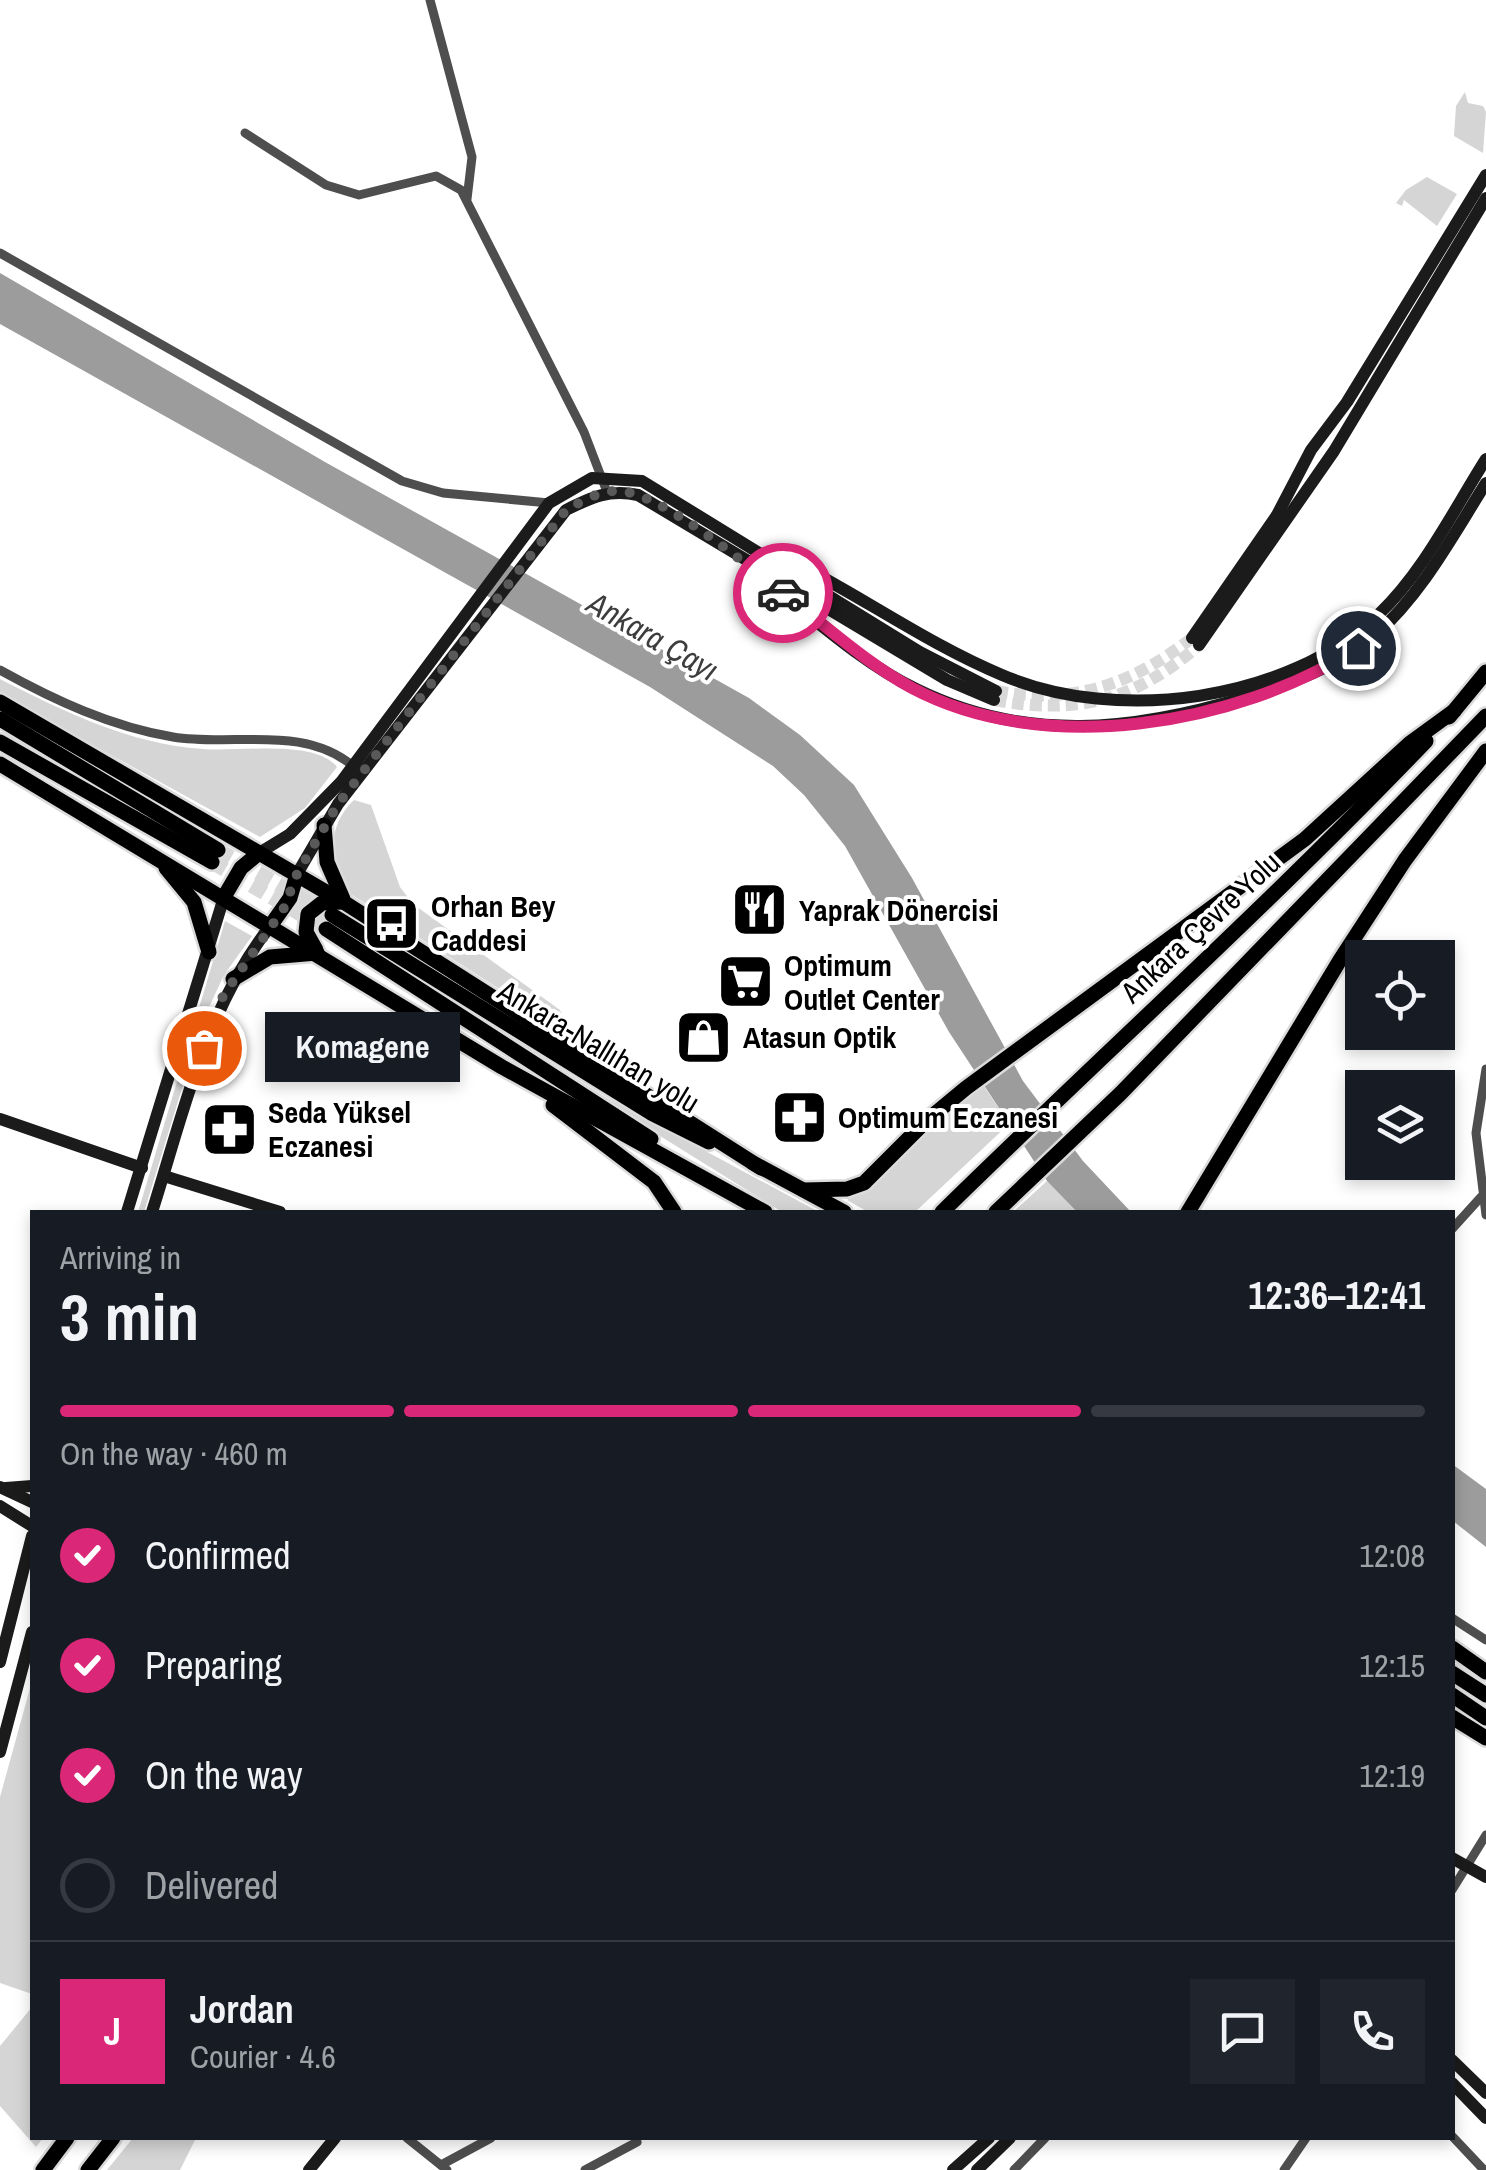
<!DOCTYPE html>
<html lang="en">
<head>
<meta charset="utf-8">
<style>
	body { margin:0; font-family:"Archivo Narrow",sans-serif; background:#20242c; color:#f1f3f6; height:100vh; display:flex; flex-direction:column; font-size:38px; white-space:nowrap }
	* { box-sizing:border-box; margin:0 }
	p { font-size:32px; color:#9ea1a6 }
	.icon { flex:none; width:55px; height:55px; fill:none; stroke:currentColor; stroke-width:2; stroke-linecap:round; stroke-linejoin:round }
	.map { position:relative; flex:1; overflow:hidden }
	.drawer { position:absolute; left:30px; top:1210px; width:1425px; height:930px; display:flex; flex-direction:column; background:#171b24; border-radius:0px; box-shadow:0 5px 15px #0003 }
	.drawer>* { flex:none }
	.buttons { position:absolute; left:1345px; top:940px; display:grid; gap:20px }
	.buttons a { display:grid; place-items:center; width:110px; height:110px; border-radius:0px; background:#171b24; box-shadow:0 5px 15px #0003; font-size:50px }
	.pin { position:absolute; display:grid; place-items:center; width:85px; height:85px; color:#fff; margin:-42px; border:5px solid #fff; border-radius:50%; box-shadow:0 2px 10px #0007 }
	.courier { position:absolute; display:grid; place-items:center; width:100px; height:100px; margin:-50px; border:8px solid #db2777; border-radius:50%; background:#fff; color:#222; box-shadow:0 2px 12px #0007 }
	.bubble { position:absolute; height:70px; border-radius:0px; background:#171b24; box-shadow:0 5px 15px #0003; font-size:32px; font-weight:700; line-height:70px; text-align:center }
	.headline em { font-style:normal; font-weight:700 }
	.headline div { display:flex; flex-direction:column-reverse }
	.headline { display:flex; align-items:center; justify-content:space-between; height:170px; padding:0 30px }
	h1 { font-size:65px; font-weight:700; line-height:75px }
	.bar { display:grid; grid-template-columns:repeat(4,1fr); gap:15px 10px; align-content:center; height:120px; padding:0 30px }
	.bar i { height:12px; border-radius:8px; background:#363941 }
	.bar .selected { background:#db2777 }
	.bar p { grid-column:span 4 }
	.line { display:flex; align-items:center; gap:25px; padding:0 30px; border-top:2px solid #363941 }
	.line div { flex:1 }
	.round { display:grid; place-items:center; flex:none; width:105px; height:105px; border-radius:0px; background:#20242c }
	ol { padding:0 30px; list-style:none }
	li { display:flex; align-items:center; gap:30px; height:110px }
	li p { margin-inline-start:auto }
	li .icon { padding:10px; border-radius:50%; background:#db2777; color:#fff; stroke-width:4 }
	li:last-child { color:#9ea1a6 }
	li i { width:55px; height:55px; border:5px solid #363941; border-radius:50% }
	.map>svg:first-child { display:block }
	.green { fill:#d5d5d5 }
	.water { fill:#9c9c9c }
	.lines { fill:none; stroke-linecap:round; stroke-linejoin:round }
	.secondary-tunnel { stroke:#d9d9d9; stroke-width:12; stroke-dasharray:12 6; stroke-linecap:butt }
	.highway-tunnel { stroke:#d9d9d9; stroke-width:15; stroke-dasharray:15 8; stroke-linecap:butt }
	.highway-casing { stroke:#dbdbdb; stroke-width:20 }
	.street { stroke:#4e4e4e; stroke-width:9 }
	.secondary { stroke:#1b1b1b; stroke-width:12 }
	.highway { stroke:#000; stroke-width:15 }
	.done { stroke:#595959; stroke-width:10; stroke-dasharray:0 18 }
	.route { stroke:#db2777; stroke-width:12 }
	.labels { text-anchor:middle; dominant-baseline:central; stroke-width:8; stroke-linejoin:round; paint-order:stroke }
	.poi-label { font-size:30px; font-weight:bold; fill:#000; stroke:#fff; text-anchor:start }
	.street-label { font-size:30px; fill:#000; stroke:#fff }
	.water-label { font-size:32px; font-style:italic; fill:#3d3d3d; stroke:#fff }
</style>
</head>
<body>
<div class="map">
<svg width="1486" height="2170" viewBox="0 0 1486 2170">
	<rect width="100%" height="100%" fill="#fff"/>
	<g class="green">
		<path d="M1465,92L1468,103L1483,106L1486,112L1483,153L1454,136L1456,106Z"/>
		<path d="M1427,177L1457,194L1437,226L1404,200L1402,206L1396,203L1406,190Z"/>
		<path d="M0,679C65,712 129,744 203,749C239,752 315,739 337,767L305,808L260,837L0,694Z"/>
		<path d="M354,800L371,805L400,887L413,904L560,1010L568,1026L556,1025L352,895C329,865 325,827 354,800Z"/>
		<path d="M225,921L252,936L224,975L203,1020L144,1212H138Z"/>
		<path d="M328,925L607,1098L819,1212H782L326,928Z"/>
		<path d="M982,1083L1009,1124L915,1212H868L847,1200L891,1169L923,1133Z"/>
		<path d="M1047,1181L1077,1212H1013Z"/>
		<path d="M32,1681V1994L0,1983V1797Z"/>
		<path d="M32,2007V2138H43L36,2147L0,2106V2046Z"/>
		<path d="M133,2138H196L180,2170H107Z"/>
	</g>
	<g class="water">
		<path d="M0,273L325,462L749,698L800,735L854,785L912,878L1023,1081L1083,1161L1131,1212H1077L1047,1181L949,1032L845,846L804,795L773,766L650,687L0,324Z"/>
		<path d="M1452,1464L1486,1489V1547L1453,1521Z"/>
	</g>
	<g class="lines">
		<g class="secondary-tunnel">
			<path d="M996,691C1073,705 1131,685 1192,638"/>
			<path d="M994,700C1077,715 1135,701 1199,645"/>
		</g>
		<g class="highway-tunnel">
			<path d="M218,850L328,913"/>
			<path d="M212,862L326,929"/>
		</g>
		<defs>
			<g id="highway">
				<path d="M0,702L345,903L761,1168"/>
				<path d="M1449,717L1486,672"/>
				<path d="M0,719L218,850"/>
				<path d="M0,742L212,862"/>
				<path d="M0,764L502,1067L765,1212"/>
				<path d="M324,825L327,862L343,899"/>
				<path d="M166,868L194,902L209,952"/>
				<path d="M224,897L241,868L259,853"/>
				<path d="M332,915L651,1113L709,1142"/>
				<path d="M271,925L290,898L297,874"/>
				<path d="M326,929L651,1139"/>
				<path d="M316,950L306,932L308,914L322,903L342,902"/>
				<path d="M233,979L270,957L317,953"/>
				<path d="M553,1105L654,1182L674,1212"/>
				<path d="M753,1163L844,1212"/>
				<path d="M804,1190L847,1189L864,1183L925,1122L966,1088L1305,839L1410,743L1454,711"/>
				<path d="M942,1212C1103,1054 1270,904 1426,741"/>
				<path d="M996,1212L1121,1093L1486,716"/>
				<path d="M1188,1212L1340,960L1405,860L1486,751"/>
				<path d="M1452,1648L1486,1672"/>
				<path d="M1452,1673L1486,1695"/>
				<path d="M1452,1695L1486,1718"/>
				<path d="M1452,1717L1486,1738"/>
				<path d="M43,2170L67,2138"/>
				<path d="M88,2170L113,2138"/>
			</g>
		</defs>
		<use href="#highway" class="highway-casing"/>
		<g class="street">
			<path d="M430,0L472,157L467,199"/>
			<path d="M245,133L326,185L359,195L436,176L461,190L584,432L607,492"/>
			<path d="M0,253L402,481L443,493L549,503"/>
			<path d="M0,670C54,700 112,727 173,737C234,747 303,724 353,766"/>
			<path d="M1486,1069L1476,1133L1486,1215"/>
			<path d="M1452,1229L1481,1197"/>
			<path d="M1452,1618L1486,1640"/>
			<path d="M1452,1890L1486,1835"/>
			<path d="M1452,2136L1484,2170"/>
			<path d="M407,2138L447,2170"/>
			<path d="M441,2165L491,2138"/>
			<path d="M585,2170L637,2142L635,2138"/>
			<path d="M1014,2170L1045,2138"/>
			<path d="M1284,2170L1306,2138"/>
		</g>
		<g class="secondary">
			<path d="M776,553C853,590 923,642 1002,675C1117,724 1287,702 1379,614C1424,571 1453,511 1486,459"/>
			<path d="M757,574C807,612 858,661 916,689C1025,743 1134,731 1246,697C1292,683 1338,667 1375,635C1422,594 1453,535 1486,483"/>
			<path d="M1192,638L1277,515L1311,450L1347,402L1486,175"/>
			<path d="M1199,645L1334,451L1486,198"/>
			<path d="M259,853L290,834L341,782L549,503L592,478L642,481L920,652L996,691"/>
			<path d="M297,874L338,804L566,510C592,497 609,489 638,495L947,680L994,700"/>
			<path d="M0,1119L142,1168"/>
			<path d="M164,1176L280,1212"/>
			<path d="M127,1212L224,897"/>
			<path d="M152,1212C184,1112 205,1009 271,925"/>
			<path d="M0,1487L32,1502"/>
			<path d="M6,1488L32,1486"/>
			<path d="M0,1506L32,1526"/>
			<path d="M0,1662L32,1536"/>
			<path d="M0,1752L32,1632"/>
			<path d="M1452,1858L1486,1877"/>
			<path d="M1452,2060L1486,2093"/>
			<path d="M1452,2083L1486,2118"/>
			<path d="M309,2170L335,2138"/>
			<path d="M953,2170L989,2138"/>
			<path d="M977,2170L1010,2138"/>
		</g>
		<use href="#highway" class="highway"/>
	</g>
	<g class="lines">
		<path class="done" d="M204,1048L223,996L284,908L297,874L338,804L566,510C581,502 598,491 617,491C658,490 749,567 783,593"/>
		<path class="route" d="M783,593C825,625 866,663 912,688C1044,758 1236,726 1358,648"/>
	</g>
	<defs>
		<symbol id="restaurant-square" viewBox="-11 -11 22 22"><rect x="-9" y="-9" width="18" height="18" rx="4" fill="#000" stroke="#fff"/><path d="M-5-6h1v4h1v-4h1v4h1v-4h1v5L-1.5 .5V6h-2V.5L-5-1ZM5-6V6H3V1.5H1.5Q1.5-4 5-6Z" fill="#fff"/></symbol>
		<symbol id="bus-square" viewBox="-11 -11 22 22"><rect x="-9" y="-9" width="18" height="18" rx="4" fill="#000" stroke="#fff"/><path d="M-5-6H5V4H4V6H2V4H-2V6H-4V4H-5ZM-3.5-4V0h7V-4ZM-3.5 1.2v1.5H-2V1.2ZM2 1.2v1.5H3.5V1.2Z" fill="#fff"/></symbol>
		<symbol id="supermarket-square" viewBox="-11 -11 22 22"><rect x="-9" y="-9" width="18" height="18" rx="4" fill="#000" stroke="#fff"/><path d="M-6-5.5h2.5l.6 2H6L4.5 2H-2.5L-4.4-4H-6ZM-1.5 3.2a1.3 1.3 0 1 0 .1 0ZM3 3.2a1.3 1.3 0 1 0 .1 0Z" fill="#fff"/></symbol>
		<symbol id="shop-square" viewBox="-11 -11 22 22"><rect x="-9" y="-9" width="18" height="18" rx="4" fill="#000" stroke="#fff"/><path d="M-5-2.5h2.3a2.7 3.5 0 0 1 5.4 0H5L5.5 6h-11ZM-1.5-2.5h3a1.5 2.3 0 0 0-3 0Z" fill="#fff"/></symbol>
		<symbol id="pharmacy-square" viewBox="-11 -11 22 22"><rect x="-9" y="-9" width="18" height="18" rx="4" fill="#000" stroke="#fff"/><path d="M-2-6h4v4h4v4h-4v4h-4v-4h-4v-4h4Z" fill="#fff"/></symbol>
	</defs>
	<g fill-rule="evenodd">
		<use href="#restaurant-square" x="728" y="878" width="63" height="63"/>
		<use href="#bus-square" x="360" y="892" width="63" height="63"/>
		<use href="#supermarket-square" x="714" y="950" width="63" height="63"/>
		<use href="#shop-square" x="672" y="1006" width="63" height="63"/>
		<use href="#pharmacy-square" x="768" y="1086" width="63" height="63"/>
		<use href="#pharmacy-square" x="198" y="1098" width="63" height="63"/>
	</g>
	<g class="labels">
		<g class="poi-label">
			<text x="431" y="906">Orhan Bey<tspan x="431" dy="34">Caddesi</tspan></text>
			<text x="799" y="910">Yaprak Dönercisi</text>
			<text x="784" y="965">Optimum<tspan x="784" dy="34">Outlet Center</tspan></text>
			<text x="743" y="1037">Atasun Optik</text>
			<text x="268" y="1112">Seda Yüksel<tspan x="268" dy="34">Eczanesi</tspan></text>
			<text x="838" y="1117">Optimum Eczanesi</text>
		</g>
		<g class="street-label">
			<text transform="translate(1200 927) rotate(-43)">Ankara Çevre Yolu</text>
			<text transform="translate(599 1046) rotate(31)">Ankara-Nallıhan yolu</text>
		</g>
		<g class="water-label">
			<text transform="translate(653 636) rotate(30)">Ankara Çayı</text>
		</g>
	</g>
</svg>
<div class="buttons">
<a><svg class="icon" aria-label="locate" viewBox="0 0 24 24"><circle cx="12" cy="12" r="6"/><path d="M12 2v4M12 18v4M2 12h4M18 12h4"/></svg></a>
<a><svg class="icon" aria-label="layers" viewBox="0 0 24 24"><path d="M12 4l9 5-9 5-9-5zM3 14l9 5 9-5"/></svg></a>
</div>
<div class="pin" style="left:204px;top:1048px;background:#ea580c"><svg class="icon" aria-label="bag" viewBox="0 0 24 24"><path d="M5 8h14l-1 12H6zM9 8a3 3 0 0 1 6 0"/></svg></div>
<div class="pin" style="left:1358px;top:648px;background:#1f2937"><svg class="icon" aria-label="home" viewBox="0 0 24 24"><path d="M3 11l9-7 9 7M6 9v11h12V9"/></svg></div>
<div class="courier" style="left:783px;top:593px"><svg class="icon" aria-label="car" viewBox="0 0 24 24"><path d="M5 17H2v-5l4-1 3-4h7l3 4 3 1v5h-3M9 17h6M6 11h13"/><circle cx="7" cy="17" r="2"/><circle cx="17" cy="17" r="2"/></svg></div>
<div class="bubble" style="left:265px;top:1012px;width:195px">Komagene</div>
<section class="drawer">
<div class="headline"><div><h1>3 min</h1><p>Arriving in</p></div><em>12:36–12:41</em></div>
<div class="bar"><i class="selected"></i><i class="selected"></i><i class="selected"></i><i></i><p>On the way · 460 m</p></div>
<ol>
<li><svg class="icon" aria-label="check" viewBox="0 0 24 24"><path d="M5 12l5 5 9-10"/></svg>Confirmed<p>12:08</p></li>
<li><svg class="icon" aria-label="check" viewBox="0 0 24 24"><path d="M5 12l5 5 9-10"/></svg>Preparing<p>12:15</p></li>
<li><svg class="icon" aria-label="check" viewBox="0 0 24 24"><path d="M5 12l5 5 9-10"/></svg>On the way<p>12:19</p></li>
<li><i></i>Delivered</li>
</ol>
<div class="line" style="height:180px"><b class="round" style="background:#db2777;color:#fff">J</b><div><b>Jordan</b><p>Courier · 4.6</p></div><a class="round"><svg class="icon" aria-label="chat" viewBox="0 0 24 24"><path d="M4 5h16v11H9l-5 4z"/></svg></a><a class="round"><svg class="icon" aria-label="phone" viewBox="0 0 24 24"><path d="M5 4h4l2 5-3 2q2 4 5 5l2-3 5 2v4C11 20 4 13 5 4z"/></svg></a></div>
</section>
</div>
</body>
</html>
